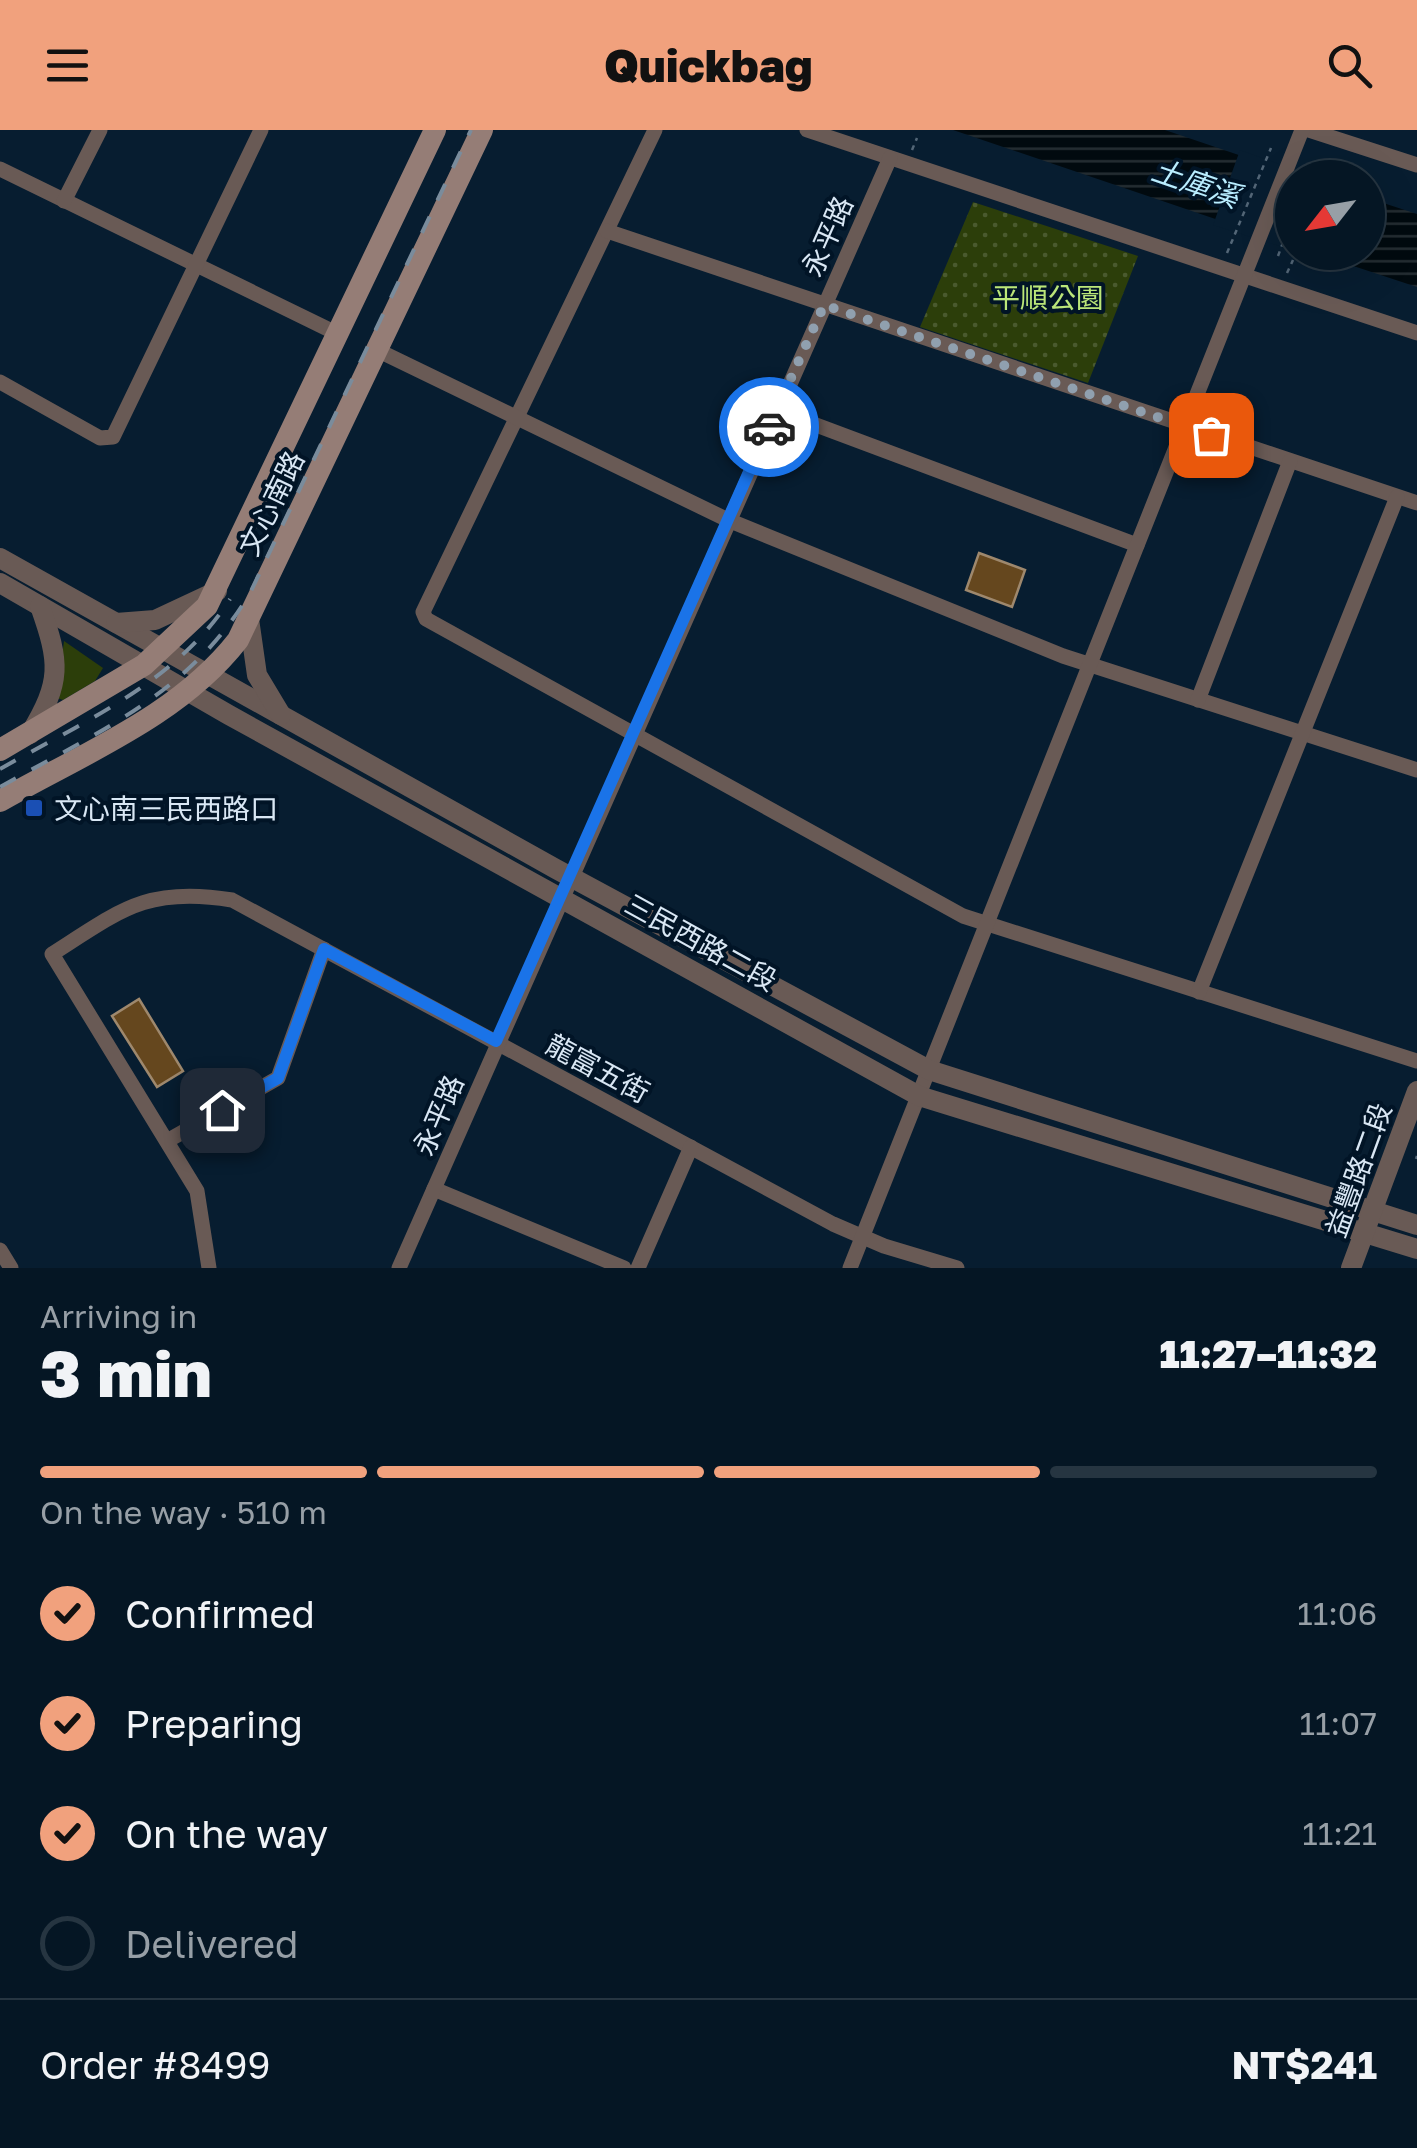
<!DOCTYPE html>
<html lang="en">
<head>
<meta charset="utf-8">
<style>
	body { margin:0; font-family:"Golos Text","Noto Sans TC",sans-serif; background:#0e1f2c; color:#f1f3f6; height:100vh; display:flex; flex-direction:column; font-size:38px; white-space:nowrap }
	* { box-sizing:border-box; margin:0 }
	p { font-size:32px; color:#979fa6 }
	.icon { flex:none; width:55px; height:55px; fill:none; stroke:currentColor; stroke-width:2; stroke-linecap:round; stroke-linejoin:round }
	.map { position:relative; height:1138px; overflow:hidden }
	.sheet { display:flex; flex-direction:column; background:#051624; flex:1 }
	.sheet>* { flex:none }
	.needle { width:65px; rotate:239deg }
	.fabs { position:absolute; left:1275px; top:30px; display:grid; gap:20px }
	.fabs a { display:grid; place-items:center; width:110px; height:110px; border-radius:50%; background:#051624; box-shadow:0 10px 40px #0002,0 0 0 2px #263541; font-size:50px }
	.pin { position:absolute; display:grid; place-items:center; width:85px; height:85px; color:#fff; margin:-42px; border-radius:20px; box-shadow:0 5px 15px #0006 }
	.courier { position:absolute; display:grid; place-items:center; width:100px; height:100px; margin:-50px; border:8px solid #1a73e8; border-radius:50%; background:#fff; color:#222; box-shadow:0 2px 12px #0007 }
	.head em { font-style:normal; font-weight:800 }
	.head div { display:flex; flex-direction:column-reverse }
	.head { display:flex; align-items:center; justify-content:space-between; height:170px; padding:0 40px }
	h1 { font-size:65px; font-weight:800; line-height:75px }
	.bar { display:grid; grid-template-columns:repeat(4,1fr); gap:15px 10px; align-content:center; height:120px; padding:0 40px }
	.bar i { height:12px; border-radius:8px; background:#263541 }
	.bar .selected { background:#f1a17d }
	.bar p { grid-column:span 4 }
	.line { display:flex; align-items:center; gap:25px; padding:0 40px; border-top:2px solid #263541 }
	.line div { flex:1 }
	ol { padding:0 40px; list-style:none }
	li { display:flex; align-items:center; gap:30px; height:110px }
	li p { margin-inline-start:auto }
	li .icon { padding:10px; border-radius:50%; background:#f1a17d; color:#111; stroke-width:4 }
	li:last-child { color:#979fa6 }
	li i { width:55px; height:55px; border:5px solid #263541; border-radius:50% }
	header { display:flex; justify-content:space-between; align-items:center; height:130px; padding:0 40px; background:#f1a17d; color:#111; font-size:45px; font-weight:800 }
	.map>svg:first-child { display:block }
	.grass { fill:#2c3e0a }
	.park { fill:url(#park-dots) }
	.water { fill:url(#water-rules) }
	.pier { fill:#071d30 }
	.building { fill:#65471e; stroke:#9e886d; stroke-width:2.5 }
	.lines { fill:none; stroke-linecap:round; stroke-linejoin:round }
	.path { stroke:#536677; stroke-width:2.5; stroke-dasharray:5 5; stroke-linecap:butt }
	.minor { stroke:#695a55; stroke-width:15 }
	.tertiary { stroke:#695a55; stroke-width:20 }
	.secondary { stroke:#957d76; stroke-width:22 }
	.rail { stroke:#7a8c9c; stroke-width:4; stroke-dasharray:18 18; stroke-linecap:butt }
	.done { stroke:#90a0af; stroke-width:10; stroke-dasharray:0 18 }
	.route { stroke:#1a73e8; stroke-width:12 }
	.transit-dot { fill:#1a4fb4; stroke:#011426; stroke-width:4 }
	.labels { text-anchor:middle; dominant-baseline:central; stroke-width:8; stroke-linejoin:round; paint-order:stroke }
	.street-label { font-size:28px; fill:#d9e7f4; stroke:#011426 }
	.park-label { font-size:28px; fill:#bbe679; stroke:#011426 }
	.poi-label { font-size:28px; fill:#d9e7f4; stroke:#011426; text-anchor:start }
	.water-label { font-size:30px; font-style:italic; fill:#b9edff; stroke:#011426 }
</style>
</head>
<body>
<header><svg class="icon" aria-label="menu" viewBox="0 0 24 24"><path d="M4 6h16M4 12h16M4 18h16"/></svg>Quickbag<svg class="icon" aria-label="search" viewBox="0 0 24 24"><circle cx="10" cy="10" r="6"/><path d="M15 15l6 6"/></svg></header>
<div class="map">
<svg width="1417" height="1138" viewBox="0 0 1417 1138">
	<defs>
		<pattern id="park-dots" width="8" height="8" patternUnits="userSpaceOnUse" patternTransform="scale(2.5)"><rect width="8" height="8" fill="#2c3e0a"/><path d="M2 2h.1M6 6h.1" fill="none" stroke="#4a5a2e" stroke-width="1.8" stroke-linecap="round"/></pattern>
		<pattern id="water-rules" width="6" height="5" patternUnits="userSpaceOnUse" patternTransform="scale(2.5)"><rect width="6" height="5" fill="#010a0f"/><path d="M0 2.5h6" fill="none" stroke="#252e33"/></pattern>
	</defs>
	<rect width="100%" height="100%" fill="#071d30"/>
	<path class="grass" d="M64,511L103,538L95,551L63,570L57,568Z"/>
	<path class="park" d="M973,72L1138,126L1088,253L920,197Z"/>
	<g class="water">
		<path d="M953,0H1165L1304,47L1292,48V115Z"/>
		<path d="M1368,68L1417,84V157L1314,123L1368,122Z"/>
	</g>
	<path class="pier" d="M1240,20L1309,45L1292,48V120L1213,95Z"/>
	<g class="building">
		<path d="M979,423L1025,440L1012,477L966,460Z"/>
		<path d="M139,869L183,941L157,957L112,886Z"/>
	</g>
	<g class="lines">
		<g class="path">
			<path d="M912,20L917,8"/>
			<path d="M1308,48L1314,33"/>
			<path d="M1227,123L1271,18"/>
			<path d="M1278,126L1292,88"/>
			<path d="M1287,143L1293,130"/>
			<path d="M1416,1029L1417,1026"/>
		</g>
		<g class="minor">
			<path d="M655,0L423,482L426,489L963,786L1417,931"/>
			<path d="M807,0L1417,203"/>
			<path d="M1309,0L1417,35"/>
			<path d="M0,39L338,204"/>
			<path d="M64,71L100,0"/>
			<path d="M607,101L1417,373"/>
			<path d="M377,220L728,390L1063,526L1417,640"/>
			<path d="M0,252L100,308L113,307L261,0"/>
			<path d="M776,280L1137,415"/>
			<path d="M1198,570L1290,331"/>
			<path d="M1199,862L1397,367"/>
			<path d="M167,1011L278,948L324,819"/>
			<path d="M434,1059L624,1138"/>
			<path d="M0,1120L11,1138"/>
			<path d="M209,1138L197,1061L52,824C121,780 147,756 232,770L833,1094L884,1116L957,1138"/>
			<path d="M399,1138L890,28"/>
			<path d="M638,1138L691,1017"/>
			<path d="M850,1138L1302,0"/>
		</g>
		<g class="tertiary">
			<path d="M0,428L556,739L929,940L1417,1095"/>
			<path d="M0,453L229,585L919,966L1417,1119"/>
			<path d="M249,489L257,545L281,585"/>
			<path d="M116,493L155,490L217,461"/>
			<path d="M30,604C62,551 60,533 40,476"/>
			<path d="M1351,1138L1417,961"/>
		</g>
		<g class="secondary">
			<path d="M0,620L144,535L207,476L435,0"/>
			<path d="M0,671C82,624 179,586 238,510L482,0"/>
		</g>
		<g class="rail">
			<path d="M0,639C83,592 177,552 230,469"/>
			<path d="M0,657C98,602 193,562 251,461L471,0"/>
		</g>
	</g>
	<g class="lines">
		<path class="done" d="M769,297L824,175L1211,305"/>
		<path class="route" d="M222,980L278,948L324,819L496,911L769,297"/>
	</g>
	<rect class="transit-dot" x="24" y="668" width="20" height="20" rx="5"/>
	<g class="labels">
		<g class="street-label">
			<text transform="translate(827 106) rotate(-66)">永平路</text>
			<text transform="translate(271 373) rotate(-64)">文心南路</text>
			<text transform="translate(701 812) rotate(29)">三民西路二段</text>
			<text transform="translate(598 938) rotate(28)">龍富五街</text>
			<text transform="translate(438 985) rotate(-67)">永平路</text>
			<text transform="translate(1358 1040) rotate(-70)">益豐路二段</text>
		</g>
		<g class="park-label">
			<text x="1048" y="167">平順公園</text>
		</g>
		<g class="poi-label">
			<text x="54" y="678">文心南三民西路口</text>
		</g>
		<g class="water-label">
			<text transform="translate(1196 53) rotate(19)">土庫溪</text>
		</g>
	</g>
</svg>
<div class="fabs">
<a><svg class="needle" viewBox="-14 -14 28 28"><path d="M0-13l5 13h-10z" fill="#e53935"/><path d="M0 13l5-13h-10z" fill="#979fa6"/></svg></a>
</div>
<div class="pin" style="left:1211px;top:305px;background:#ea580c"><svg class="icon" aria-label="bag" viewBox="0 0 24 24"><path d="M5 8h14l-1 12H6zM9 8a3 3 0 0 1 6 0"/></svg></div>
<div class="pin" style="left:222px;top:980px;background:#1f2937"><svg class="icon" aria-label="home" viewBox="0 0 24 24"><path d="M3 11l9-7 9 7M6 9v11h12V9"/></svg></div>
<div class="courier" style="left:769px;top:297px"><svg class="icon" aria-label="car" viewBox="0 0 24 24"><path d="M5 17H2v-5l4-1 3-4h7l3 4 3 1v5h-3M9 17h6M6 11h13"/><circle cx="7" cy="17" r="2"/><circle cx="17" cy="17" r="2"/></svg></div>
</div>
<section class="sheet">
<div class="head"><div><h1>3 min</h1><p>Arriving in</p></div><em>11:27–11:32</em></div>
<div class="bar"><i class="selected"></i><i class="selected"></i><i class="selected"></i><i></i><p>On the way · 510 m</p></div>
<ol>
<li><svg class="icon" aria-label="check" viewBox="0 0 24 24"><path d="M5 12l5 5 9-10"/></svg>Confirmed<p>11:06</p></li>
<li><svg class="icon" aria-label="check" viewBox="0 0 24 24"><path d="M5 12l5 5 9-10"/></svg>Preparing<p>11:07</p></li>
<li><svg class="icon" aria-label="check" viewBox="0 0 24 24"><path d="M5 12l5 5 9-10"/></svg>On the way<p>11:21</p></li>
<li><i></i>Delivered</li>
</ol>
<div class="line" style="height:130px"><div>Order #8499</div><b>NT$241</b></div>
</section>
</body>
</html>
